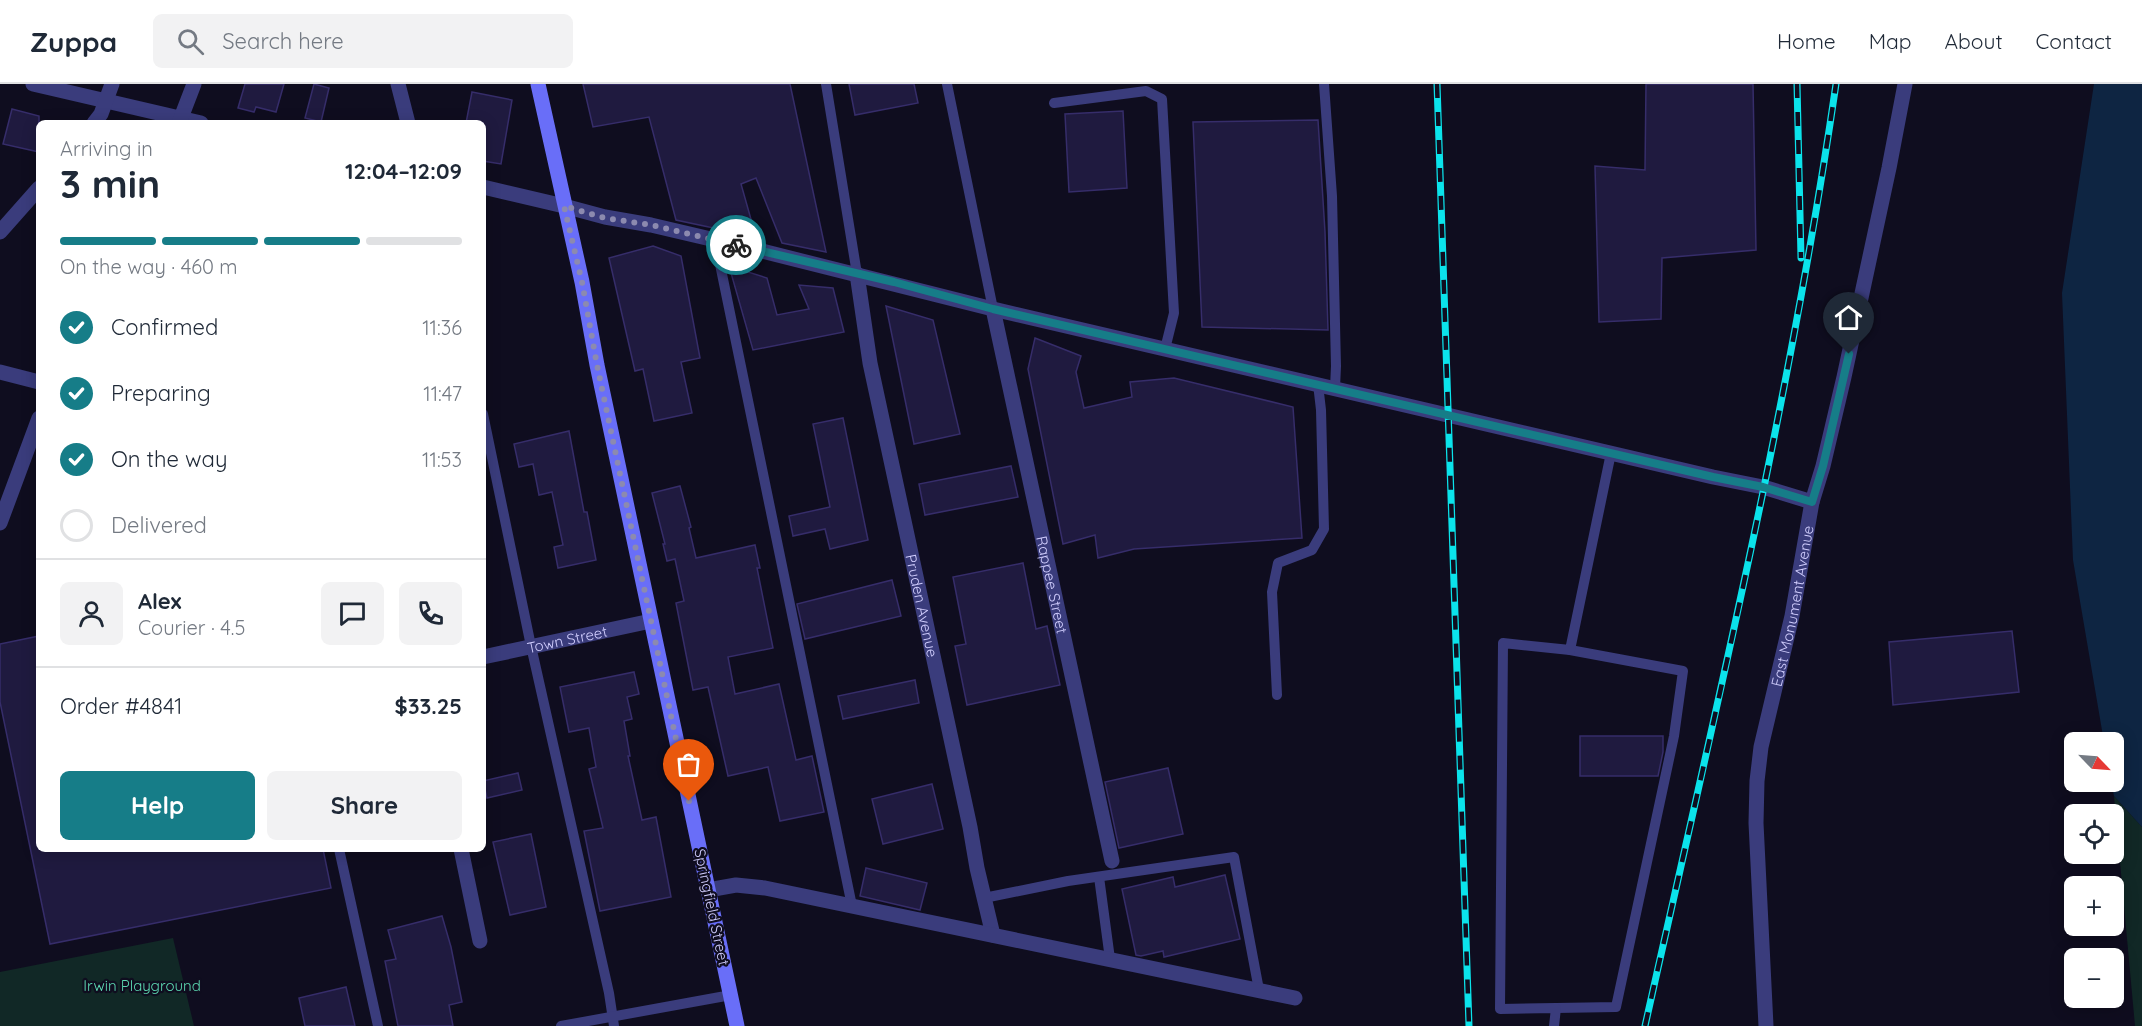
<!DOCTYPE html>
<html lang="en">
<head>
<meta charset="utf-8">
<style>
	body { margin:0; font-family:Quicksand,sans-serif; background:#f2f2f3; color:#1f2937; height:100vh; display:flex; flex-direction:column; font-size:22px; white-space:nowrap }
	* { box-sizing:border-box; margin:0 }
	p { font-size:20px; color:#747a83 }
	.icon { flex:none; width:33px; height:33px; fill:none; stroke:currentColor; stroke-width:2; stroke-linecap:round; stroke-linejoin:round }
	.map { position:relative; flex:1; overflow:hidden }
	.sheet { position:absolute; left:36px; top:36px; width:450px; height:732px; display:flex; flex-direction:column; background:#fff; border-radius:9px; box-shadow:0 3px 15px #0003 }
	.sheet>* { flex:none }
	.needle { width:39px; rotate:115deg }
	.buttons { position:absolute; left:2064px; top:648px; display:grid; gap:12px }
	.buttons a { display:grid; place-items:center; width:60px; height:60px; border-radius:9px; background:#fff; box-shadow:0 3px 15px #0003; font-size:30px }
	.pin { position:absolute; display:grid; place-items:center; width:51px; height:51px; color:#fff; margin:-62px -26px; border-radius:50% 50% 50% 0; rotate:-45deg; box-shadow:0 0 6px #0007 }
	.pin .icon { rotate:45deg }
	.courier { position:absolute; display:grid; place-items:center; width:60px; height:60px; margin:-30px; border:4px solid #167d88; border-radius:50%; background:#fff; color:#222; box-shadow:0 2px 8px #0007 }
	.overview em { font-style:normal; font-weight:800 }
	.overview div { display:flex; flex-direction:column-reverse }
	.overview { display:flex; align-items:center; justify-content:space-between; height:102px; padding:0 24px }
	h1 { font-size:39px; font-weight:800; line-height:45px }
	.bar { display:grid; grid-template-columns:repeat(4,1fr); gap:9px 6px; align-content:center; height:72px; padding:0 24px }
	.bar i { height:8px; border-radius:4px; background:#e0e1e3 }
	.bar .active { background:#167d88 }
	.bar p { grid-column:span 4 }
	.line { display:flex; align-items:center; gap:15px; padding:0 24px; border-top:2px solid #e0e1e3 }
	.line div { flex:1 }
	.round { display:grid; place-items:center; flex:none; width:63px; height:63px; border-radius:9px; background:#f2f2f3 }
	ol { padding:0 24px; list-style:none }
	li { display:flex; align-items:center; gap:18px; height:66px }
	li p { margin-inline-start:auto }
	li .icon { padding:6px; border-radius:50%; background:#167d88; color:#fff; stroke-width:4 }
	li:last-child { color:#747a83 }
	li i { width:33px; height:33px; border:3px solid #e0e1e3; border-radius:50% }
	.action { display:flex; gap:12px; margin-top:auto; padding:12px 24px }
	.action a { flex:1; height:69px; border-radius:9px; background:#167d88; color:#fff; font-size:24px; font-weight:800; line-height:69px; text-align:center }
	.action a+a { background:#f2f2f3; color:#1f2937 }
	header { display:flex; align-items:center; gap:36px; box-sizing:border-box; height:84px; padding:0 30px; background:#fff; border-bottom:2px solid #e0e1e3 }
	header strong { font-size:28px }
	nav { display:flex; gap:33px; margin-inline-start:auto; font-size:21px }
	.search { width:420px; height:54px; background:#f2f2f3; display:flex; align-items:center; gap:15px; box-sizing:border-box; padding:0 21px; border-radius:9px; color:#747a83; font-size:22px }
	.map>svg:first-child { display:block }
	.green { fill:#112826 }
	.water { fill:#0e2542 }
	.building { fill:#1f1a3f; stroke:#362d6a; stroke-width:1.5 }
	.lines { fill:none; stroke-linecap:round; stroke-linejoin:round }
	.service { stroke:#3a3c7c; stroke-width:10 }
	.minor { stroke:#3a3c7c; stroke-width:15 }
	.secondary { stroke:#696ef8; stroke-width:15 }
	.rail-casing { stroke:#0be3eb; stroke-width:7 }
	.rail { stroke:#0f0d1f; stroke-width:4.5; stroke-dasharray:14; stroke-linecap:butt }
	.done { stroke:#8c8aaf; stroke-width:6; stroke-dasharray:0 10.8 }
	.route { stroke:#167d88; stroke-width:8 }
	.labels { text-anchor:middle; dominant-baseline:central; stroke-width:4.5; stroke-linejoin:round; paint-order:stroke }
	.street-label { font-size:15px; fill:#d0cdfd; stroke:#0f0d1f }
	.park-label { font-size:15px; fill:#5dd9b2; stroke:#0f0d1f }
</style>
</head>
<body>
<header>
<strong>Zuppa</strong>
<div class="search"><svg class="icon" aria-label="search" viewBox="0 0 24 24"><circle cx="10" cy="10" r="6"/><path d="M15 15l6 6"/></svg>Search here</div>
<nav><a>Home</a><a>Map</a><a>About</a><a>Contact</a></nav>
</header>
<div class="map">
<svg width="2142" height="942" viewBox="0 0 2142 942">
	<rect width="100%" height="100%" fill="#0f0d1f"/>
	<g class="green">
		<path d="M2114,712L2142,743V942H2135Z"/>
		<path d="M173,854L194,942H0V888Z"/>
	</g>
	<path class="water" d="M2094,0H2142V743L2114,712L2111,698H2114V658H2104L2073,476L2062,209Z"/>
	<g class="building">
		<path d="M245,0H284L276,28L256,23L254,28L238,24Z"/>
		<path d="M314,0L329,4L321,38L305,34Z"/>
		<path d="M583,0H790L826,168L782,159L756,94L741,100L756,153L676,136L649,33L593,43Z"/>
		<path d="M849,0H914L918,19L855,31Z"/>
		<path d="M1646,0H1753L1756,166L1662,174L1661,235L1599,238L1595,82L1645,86Z"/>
		<path d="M472,8L512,16L501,80L483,77V39H466Z"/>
		<path d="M12,25L39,32V68L3,60Z"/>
		<path d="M1123,27L1127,104L1069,108L1065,30Z"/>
		<path d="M1318,36L1325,148L1328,246L1202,243L1193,38Z"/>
		<path d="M653,162L681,172L700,274L681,278L692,329L654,337L643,285L635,287L609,174Z"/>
		<path d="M729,182L767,194L777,231L809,225L799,201L833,204L844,248L753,266Z"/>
		<path d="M886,222L933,236L960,350L914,360Z"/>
		<path d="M1035,254L1081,272L1076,288L1084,324L1132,313L1130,298L1174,294L1293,323L1302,454L1134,465L1098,474L1095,451L1063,460L1028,285Z"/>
		<path d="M843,334L868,456L830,465L825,445L793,452L789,432L830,423L813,340Z"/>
		<path d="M569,347L584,428H587L596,476L558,484L554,463L563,461L552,408L539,411L533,380L519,383L514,360Z"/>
		<path d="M1011,382L1018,413L925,431L919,400Z"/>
		<path d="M680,402L691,443L689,444L696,474L755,461L760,484H757L773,564L728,573L735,610L779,600L796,676L812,672L824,728L780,737L768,683L728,692L708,603L693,606L676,519L684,517L675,475L667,477L663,460H665L652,409Z"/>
		<path d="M1023,479L1036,545L1047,542L1060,601L967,621L955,562L966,560L953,493Z"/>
		<path d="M892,496L901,532L805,555L797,520Z"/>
		<path d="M2012,547L2019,608L1893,621L1889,558Z"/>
		<path d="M39,552V765H323L331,804L50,860L0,618V560Z"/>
		<path d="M634,588L639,610L627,613L632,635L624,637L630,672H628L642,736L656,733L671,813L600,827L584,747L603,744L589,685L596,683L589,644L569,648L560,603Z"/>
		<path d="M915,596L919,619L843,635L838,612Z"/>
		<path d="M1580,652H1663V668L1658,692H1580Z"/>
		<path d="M1168,684L1183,750L1119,764L1105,698Z"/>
		<path d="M518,689L522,706L487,714L483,697Z"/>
		<path d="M932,700L943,745L883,760L872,715Z"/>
		<path d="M531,750L546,823L510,831L493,758Z"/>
		<path d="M866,784L927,799L920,826L860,812Z"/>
		<path d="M1225,791L1240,855L1164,873L1163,867L1141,872L1136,871L1122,805L1173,793L1175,803Z"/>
		<path d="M442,832L451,863L462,918L449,921L453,942H398L385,877L396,875L388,846Z"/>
		<path d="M346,903L355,942H305L299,914Z"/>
	</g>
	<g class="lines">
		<g class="service">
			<path d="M826,0L857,190"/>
			<path d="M947,0L993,225"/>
			<path d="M1324,0L1332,112L1336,282L1335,304"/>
			<path d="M1054,19L1146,7L1162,15L1174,229L1165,265"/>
			<path d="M715,156L852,822"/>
			<path d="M483,330L531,562L609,909L614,942"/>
			<path d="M1277,611L1272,508L1278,479L1312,466L1324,445L1321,326L1318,300"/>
			<path d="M339,765L378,942"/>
			<path d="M1099,793L1110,875"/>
			<path d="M984,814L1068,797L1234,773L1259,906"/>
			<path d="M1556,924L1616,923L1674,652L1683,587L1570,566"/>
			<path d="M561,942L731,911"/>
			<path d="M1554,942L1556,924L1500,925L1503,559L1570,566L1611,369"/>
		</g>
		<g class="minor">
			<path d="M33,0L201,39"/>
			<path d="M398,0L408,39"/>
			<path d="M94,39L101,30L112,0"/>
			<path d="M179,39L194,0"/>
			<path d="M483,103L564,122L605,133L651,141L758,166L993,225L1713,393L1763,403L1812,418"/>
			<path d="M0,148L39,104"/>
			<path id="s1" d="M857,190L870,279L970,743L977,784L993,851"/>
			<path id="s2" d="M993,225L1112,777"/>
			<path d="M0,288L39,298"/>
			<path d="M0,439L39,334"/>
			<path id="s3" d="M483,573L651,537"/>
			<path d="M461,765L480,857"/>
			<path d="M708,806L736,801L765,804L1295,914"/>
			<path id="s4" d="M1766,942L1756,739L1757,697L1761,663L1792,532L1812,418L1823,382L1844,293L1889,84L1905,0"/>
		</g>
		<path class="secondary" d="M538,0L582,198L597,281L737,942"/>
		<defs>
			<g id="rail">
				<path d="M1437,0L1469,942"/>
				<path d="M1797,0L1801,174"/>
				<path d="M1645,942C1715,629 1790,317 1836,0"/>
			</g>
		</defs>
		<use href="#rail" class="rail-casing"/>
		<use href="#rail" class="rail"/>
	</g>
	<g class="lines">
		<path class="done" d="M689,717L597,281L582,198L564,122L605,134L651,141L736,161"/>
		<path class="route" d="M736,161L894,198L993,225L1713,393L1763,403L1812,418L1823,382L1849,270"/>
	</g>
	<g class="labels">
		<g class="street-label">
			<text stroke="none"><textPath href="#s2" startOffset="282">Rappee Street</textPath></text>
			<text stroke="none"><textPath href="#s1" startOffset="338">Pruden Avenue</textPath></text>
			<text stroke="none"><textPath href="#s4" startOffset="424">East Monument Avenue</textPath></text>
			<text stroke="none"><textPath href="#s3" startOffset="86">Town Street</textPath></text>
			<text transform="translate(712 823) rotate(78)">Springfield Street</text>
		</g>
		<g class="park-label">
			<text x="142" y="901">Irwin Playground</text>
		</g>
	</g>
</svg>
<div class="buttons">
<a><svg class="needle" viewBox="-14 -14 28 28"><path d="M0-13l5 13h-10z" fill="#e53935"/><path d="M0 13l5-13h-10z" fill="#747a83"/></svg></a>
<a><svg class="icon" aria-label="locate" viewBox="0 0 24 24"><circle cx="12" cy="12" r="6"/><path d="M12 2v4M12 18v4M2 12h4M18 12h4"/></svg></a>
<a>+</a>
<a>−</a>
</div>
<div class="pin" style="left:689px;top:717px;background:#ea580c"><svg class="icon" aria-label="bag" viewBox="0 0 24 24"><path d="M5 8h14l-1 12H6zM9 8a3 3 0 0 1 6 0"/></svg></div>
<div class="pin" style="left:1849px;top:270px;background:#1f2937"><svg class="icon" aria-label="home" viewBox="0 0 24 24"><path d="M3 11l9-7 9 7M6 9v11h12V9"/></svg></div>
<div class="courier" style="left:736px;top:161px"><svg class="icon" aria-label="bike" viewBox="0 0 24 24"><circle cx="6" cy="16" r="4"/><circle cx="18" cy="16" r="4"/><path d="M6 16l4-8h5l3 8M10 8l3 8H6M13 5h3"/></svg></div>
<section class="sheet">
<div class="overview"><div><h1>3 min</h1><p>Arriving in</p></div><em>12:04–12:09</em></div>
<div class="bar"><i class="active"></i><i class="active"></i><i class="active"></i><i></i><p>On the way · 460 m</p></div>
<ol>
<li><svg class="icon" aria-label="check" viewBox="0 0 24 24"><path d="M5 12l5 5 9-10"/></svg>Confirmed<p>11:36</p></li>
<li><svg class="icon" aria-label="check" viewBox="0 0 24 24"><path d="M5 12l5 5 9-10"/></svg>Preparing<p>11:47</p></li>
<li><svg class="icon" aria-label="check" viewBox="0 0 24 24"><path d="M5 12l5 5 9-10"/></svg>On the way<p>11:53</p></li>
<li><i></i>Delivered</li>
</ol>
<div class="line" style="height:108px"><a class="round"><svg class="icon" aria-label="person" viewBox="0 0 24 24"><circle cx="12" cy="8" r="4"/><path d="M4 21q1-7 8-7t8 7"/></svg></a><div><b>Alex</b><p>Courier · 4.5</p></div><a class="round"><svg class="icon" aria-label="chat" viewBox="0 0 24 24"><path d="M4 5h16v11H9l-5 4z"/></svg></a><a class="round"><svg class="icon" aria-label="phone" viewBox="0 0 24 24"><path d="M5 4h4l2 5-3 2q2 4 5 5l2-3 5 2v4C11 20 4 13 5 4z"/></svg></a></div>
<div class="line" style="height:78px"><div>Order #4841</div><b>$33.25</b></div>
<div class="action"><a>Help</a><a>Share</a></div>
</section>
</div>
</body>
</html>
